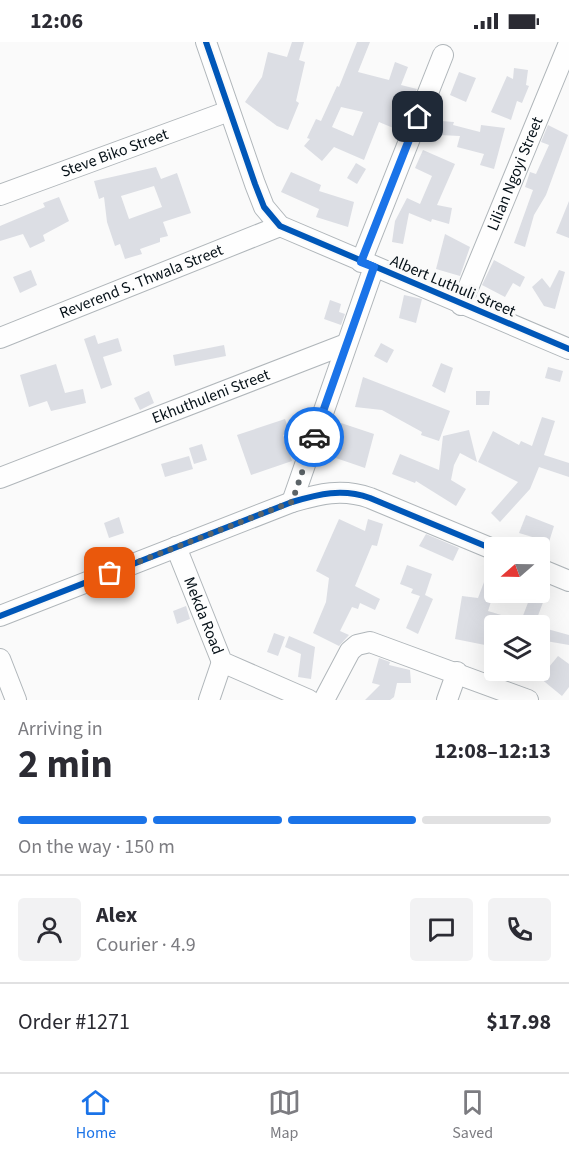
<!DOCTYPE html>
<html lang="en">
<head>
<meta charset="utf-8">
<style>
	body { margin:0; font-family:"Source Sans 3",sans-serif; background:#f2f2f3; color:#2b2b33; height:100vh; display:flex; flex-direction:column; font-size:22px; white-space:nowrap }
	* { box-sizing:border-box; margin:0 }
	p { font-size:20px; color:#7c7c81 }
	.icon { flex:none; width:33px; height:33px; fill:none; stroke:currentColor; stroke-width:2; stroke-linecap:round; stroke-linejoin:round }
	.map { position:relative; height:658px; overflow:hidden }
	.details { display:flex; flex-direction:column; background:#fff; flex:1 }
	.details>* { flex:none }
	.needle { width:39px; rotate:250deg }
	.buttons { position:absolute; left:484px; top:495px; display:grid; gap:12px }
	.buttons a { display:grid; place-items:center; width:66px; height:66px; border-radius:6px; background:#fff; box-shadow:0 6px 24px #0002; font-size:30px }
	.pin { position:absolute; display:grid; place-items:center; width:51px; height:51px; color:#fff; margin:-26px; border-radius:12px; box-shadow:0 3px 9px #0006 }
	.courier { position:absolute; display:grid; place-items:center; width:60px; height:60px; margin:-30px; border:4px solid #1a73e8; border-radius:50%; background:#fff; color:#222; box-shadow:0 2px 8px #0007 }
	.overview em { font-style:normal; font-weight:700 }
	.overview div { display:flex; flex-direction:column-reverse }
	.overview { display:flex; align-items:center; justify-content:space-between; height:102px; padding:0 18px }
	h1 { font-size:39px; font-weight:700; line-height:45px }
	.bar { display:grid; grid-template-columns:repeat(4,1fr); gap:9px 6px; align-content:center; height:72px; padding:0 18px }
	.bar i { height:8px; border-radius:4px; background:#e1e1e2 }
	.bar .selected { background:#1a73e8 }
	.bar p { grid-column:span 4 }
	.line { display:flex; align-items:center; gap:15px; padding:0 18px; border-top:2px solid #e1e1e2 }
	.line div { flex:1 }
	.round { display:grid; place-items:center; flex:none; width:63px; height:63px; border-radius:6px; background:#f2f2f3 }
	.status { display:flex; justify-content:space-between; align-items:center; height:42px; padding:0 30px; background:#fff; direction:ltr }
	.status svg { height:16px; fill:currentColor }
	.tabs { display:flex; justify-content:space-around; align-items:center; height:84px; border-top:2px solid #e1e1e2; background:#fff; font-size:16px; color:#7c7c81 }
	.tabs a { display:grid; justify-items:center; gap:3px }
	.tabs .selected { color:#1a73e8 }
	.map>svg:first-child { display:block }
	.building { fill:#dcdee4; fill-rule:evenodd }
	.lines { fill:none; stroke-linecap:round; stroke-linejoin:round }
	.minor-casing { stroke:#b0b6ba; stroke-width:22 }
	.minor { stroke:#fefefe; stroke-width:20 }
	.cycleway-casing { stroke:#fafafa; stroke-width:10 }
	.cycleway { stroke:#0057b8; stroke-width:6 }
	.done { stroke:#5b6367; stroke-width:6; stroke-dasharray:0 10.8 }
	.route { stroke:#1a73e8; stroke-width:8 }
	.labels { text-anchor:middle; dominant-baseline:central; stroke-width:6; stroke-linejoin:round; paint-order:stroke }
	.street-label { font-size:16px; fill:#061118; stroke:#fafafa }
</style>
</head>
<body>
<div class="status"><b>12:06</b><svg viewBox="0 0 49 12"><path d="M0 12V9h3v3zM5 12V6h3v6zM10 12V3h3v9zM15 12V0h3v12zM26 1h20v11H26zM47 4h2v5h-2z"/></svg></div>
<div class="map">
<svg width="569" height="658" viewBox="0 0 569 658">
	<rect width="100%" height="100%" fill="#fafafa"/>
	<g class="building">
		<path d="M292,0H304L299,18L305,20L296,59L299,61L288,88L277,84L245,60L262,35L268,10L287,15Z"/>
		<path d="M357,0H370L358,30L389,38L395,20L408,25L401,43L417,47L398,88L379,80L364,118L334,105L322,119L304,104L310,97L307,96L316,77L321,79L337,44L339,45ZM341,65L363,70L353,94L332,85Z"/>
		<path d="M514,26L528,28L526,43L529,44L522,61L517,59L511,78L491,70L507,34L513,37Z"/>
		<path d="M459,30L476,36L466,60L450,53Z"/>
		<path d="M441,79L454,80L453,83L480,90L481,83L505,86L494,127L480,123L484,112L457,105L460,94L439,93Z"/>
		<path d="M548,83L568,93L546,153L534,173L525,205L514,201L533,148L525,145L530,130L536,132L549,103L541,100Z"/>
		<path d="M423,108L455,122L437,163L452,166L449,182L432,177L431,180L409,171L403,202L392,200L395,179L407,156L420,162L432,134L415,126Z"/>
		<path d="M356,121L366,127L357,142L347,136Z"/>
		<path d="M156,125L161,137L177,131L191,171L163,180L168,194L160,196V200L140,207L142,212L125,217L120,202L115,204L107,180L104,155L99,157L94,139ZM154,144L162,165L129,177L121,154Z"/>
		<path d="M291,130L321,143L319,149L354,160L348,185L316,175L319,167L281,150Z"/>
		<path d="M59,155L69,179L43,193L45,199L30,206L23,192L0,199V184L45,165L43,161Z"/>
		<path d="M569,159V196L556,191Z"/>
		<path d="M445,192L470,205L460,234L436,227Z"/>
		<path d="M494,218L525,235L520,245L513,241L505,255L482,243Z"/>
		<path d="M31,228L37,243L20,251L13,235Z"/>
		<path d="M559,228L565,230L555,267L544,264L532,245L542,236L550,246Z"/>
		<path d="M404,253L422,257L416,281L399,276Z"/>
		<path d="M330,258L341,262L339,270L345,272L341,283L324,277Z"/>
		<path d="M95,293L98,302L118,296L122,309L103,315L112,343L101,347L84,297Z"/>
		<path d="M381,301L394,308L387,321L374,314Z"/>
		<path d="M224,303L226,314L175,324L173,313Z"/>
		<path d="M441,321L453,326L445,351L432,344Z"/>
		<path d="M56,322L65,351L83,347L86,361L51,369L47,359L29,365L20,333Z"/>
		<path d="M548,325L563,329L560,340L545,336Z"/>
		<path d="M363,335L450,369L439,399L421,393L422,390L382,368L355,365Z"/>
		<path d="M149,349L154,361L140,368L134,356Z"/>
		<path d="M476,349H490L489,363H476Z"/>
		<path d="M542,375L555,379L544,413L569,421V435L539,425L530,447L500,480L491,471L518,440L478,420L493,389L519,403L521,399L532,404Z"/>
		<path d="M285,377L290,391L283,393L292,419L251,433L237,393Z"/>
		<path d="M341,381L374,392L365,426L330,414Z"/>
		<path d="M469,388L477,420L460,411L454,423L451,438L466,447L456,464L416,439L415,441L392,432L400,412L439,428L443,394Z"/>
		<path d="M202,402L207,418L194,422L189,406Z"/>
		<path d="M189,414L193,427L165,435L161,422Z"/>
		<path d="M526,473L554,484L549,500L519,491Z"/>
		<path d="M119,475L124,491L109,496L104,481Z"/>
		<path d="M339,477L365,489L368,477L383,482L377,504L372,503L355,544L380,557L375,568L360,561L358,567L352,565L340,589L349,593L339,604L313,591L326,560L329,536L316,529Z"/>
		<path d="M426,492L459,506L453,519L419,504Z"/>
		<path d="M492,519L495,520V547L488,569L521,579L532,550H547L534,584H495V605L455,597L462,554L478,556Z"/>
		<path d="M407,523L432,532L425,553L433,557L418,592L406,586L420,554L411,551L413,547L400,542Z"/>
		<path d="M186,564L190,577L177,582L173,569Z"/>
		<path d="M540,585L569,593V603L540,598Z"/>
		<path d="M274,591L285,595L278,614L267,610Z"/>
		<path d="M289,594L315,605L311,637L298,635L301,612L285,605Z"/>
		<path d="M558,614L569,622V645L562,654L540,636Z"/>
		<path d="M379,616L390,620L389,623L410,628L411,641H397L394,655L390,658H365L380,643L372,641Z"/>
	</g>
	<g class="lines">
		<defs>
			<g id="minor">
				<path d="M206,0L255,142L264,165L280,184L569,307"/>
				<path id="s1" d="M0,153L229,69"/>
				<path d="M361,220L443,13"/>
				<path id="s2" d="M461,263L569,1"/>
				<path id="s3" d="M0,296L280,184"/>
				<path id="s4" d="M0,436L346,302"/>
				<path d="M292,460L374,225"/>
				<path id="s5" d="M176,505L222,620L309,658"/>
				<path d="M540,527L569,539"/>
				<path d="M0,574L292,460C319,452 342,446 370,456L495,508"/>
				<path d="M0,617L16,658"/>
				<path d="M209,658L222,620"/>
				<path d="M324,658L350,609L357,603L370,600L528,658"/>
				<path d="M447,658L457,630"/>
			</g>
		</defs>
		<use href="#minor" class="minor-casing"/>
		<use href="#minor" class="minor"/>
		<defs>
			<g id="cycleway">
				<path d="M206,0L255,142L264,165L280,184L569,307"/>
				<path d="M0,574L292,460C319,452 342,446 370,456L495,508"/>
			</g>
		</defs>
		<use href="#cycleway" class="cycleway-casing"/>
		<use href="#cycleway" class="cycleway"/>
	</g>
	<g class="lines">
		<path class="done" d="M110,531L292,460L314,395"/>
		<path class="route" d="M314,395L374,225L361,220L418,75"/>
	</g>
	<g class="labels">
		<g class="street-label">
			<text stroke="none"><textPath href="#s1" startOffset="122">Steve Biko Street</textPath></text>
			<text stroke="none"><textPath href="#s2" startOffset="142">Lilian Ngoyi Street</textPath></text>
			<text stroke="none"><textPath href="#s3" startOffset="152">Reverend S. Thwala Street</textPath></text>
			<text transform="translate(453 244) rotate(23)">Albert Luthuli Street</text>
			<text stroke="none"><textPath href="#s4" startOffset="226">Ekhuthuleni Street</textPath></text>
			<text stroke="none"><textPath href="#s5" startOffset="74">Mekda Road</textPath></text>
		</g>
	</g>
</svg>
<div class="buttons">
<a><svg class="needle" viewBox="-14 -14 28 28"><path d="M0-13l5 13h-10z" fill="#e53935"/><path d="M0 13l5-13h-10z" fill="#7c7c81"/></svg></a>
<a><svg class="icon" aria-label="layers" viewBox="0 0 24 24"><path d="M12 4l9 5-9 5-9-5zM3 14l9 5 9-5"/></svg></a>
</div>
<div class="pin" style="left:110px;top:531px;background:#ea580c"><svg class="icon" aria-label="bag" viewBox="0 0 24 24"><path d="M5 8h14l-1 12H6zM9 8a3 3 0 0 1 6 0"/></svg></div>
<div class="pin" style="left:418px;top:75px;background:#1f2937"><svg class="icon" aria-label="home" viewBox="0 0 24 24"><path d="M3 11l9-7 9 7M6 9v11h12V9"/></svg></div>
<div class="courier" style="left:314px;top:395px"><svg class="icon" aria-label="car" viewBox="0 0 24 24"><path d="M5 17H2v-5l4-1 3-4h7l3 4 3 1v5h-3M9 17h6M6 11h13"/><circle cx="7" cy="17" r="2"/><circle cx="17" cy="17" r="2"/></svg></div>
</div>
<section class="details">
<div class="overview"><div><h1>2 min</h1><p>Arriving in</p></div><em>12:08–12:13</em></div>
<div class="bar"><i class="selected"></i><i class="selected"></i><i class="selected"></i><i></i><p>On the way · 150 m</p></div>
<div class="line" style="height:108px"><a class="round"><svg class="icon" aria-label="person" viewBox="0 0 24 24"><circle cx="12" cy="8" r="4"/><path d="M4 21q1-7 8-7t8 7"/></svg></a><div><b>Alex</b><p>Courier · 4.9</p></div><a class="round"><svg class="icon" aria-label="chat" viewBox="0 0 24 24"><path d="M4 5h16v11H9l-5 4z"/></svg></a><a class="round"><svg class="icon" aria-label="phone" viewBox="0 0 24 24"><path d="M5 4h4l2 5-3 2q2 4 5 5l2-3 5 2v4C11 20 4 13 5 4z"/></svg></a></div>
<div class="line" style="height:78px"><div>Order #1271</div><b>$17.98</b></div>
</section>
<nav class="tabs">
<a class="selected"><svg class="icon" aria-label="home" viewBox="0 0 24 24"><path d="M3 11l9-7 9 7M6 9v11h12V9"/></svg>Home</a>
<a><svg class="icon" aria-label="map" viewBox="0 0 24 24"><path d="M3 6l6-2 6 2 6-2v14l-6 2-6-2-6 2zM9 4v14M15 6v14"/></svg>Map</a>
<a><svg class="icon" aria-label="saved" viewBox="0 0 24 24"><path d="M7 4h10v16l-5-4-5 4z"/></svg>Saved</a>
</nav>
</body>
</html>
